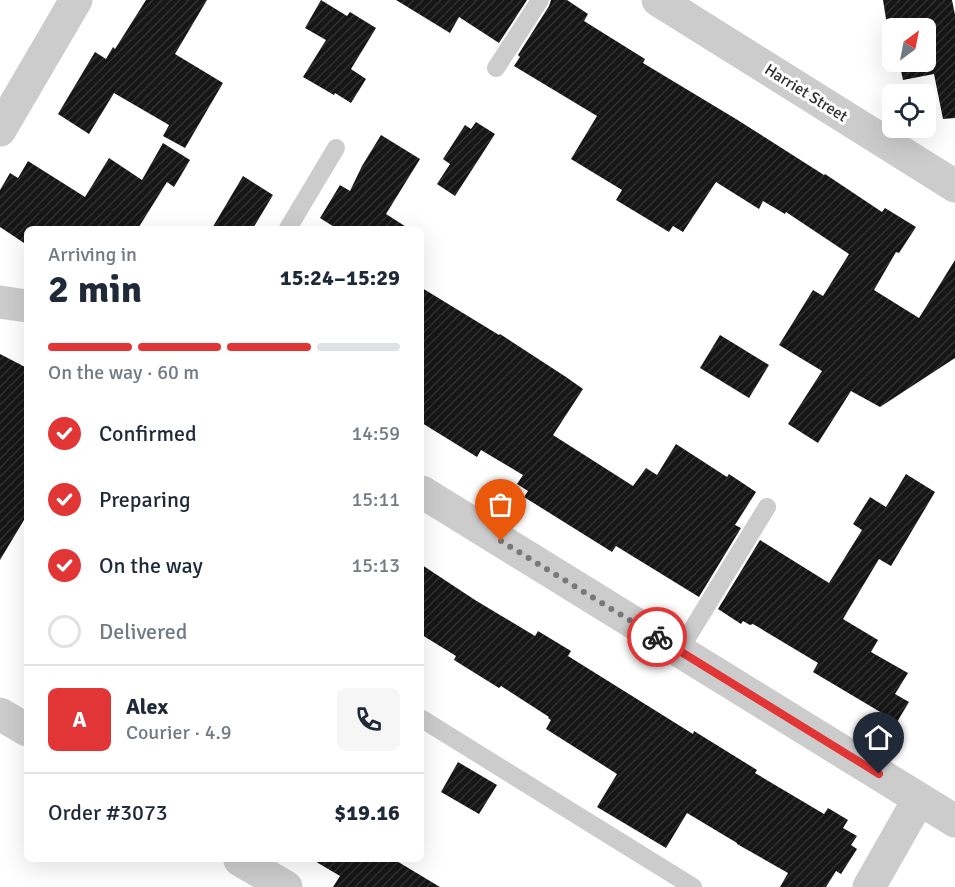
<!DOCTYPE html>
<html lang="en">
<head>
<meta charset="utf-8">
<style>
	body { margin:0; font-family:Signika,sans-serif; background:#f6f6f7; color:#1f2937; height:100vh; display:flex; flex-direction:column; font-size:22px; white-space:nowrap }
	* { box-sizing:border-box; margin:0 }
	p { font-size:20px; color:#747a83 }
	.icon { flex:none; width:33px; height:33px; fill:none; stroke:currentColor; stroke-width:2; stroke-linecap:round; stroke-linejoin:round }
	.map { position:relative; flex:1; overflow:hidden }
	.details { position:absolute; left:24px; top:226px; width:400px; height:636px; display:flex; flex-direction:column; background:#fff; border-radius:9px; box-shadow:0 6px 24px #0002 }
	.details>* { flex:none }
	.needle { width:39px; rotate:32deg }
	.fabs { position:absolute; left:882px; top:18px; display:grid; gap:12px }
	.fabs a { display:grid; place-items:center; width:54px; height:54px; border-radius:9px; background:#fff; box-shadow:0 6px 24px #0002; font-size:30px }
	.pin { position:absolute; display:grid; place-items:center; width:51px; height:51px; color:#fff; margin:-62px -26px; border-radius:50% 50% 50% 0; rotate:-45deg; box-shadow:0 0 6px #0007 }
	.pin .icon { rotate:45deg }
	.courier { position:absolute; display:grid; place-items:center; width:60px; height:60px; margin:-30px; border:4px solid #e23636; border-radius:50%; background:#fff; color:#222; box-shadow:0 2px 8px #0007 }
	.headline em { font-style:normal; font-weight:700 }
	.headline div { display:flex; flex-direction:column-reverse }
	.headline { display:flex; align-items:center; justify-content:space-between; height:102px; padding:0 24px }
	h1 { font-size:39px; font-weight:700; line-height:45px }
	.bar { display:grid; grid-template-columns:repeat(4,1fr); gap:9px 6px; align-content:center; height:72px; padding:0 24px }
	.bar i { height:8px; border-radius:4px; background:#e0e1e3 }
	.bar .on { background:#e23636 }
	.bar p { grid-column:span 4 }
	.line { display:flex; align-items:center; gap:15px; padding:0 24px; border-top:2px solid #e0e1e3 }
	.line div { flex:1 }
	.round { display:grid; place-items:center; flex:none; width:63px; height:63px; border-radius:9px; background:#f6f6f7 }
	ol { padding:0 24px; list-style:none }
	li { display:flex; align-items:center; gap:18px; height:66px }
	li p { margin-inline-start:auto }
	li .icon { padding:6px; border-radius:50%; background:#e23636; color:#fff; stroke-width:4 }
	li:last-child { color:#747a83 }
	li i { width:33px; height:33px; border:3px solid #e0e1e3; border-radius:50% }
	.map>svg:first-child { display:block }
	.building { fill:url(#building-hatch) }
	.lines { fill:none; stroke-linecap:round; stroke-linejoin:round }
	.service { stroke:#ccc; stroke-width:18 }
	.minor { stroke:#ccc; stroke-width:33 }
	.done { stroke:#787878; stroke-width:6; stroke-dasharray:0 10.8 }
	.route { stroke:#e23636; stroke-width:8 }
	.labels { text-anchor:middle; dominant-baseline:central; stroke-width:6; stroke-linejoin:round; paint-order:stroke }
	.street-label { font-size:16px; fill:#2f2f2f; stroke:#fff }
</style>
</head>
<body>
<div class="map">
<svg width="955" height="887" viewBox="0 0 955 887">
	<defs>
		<pattern id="building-hatch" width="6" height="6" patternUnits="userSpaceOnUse" patternTransform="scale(1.5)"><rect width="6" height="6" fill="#161616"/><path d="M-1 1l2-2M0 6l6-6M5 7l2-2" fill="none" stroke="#303030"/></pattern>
	</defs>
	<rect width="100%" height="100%" fill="#fff"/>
	<g class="building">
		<path d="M146,0H207L175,54L223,83L185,148L163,136L169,125L114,93L89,134L58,114L95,52L106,59L113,47L115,49Z"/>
		<path d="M321,0L347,16L350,12L376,28L351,69L366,79L351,103L335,93L334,95L303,77L326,40L305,28Z"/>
		<path d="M396,0H527L499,43L459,17L450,33Z"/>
		<path d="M551,0H567L588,14L584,21L645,59L643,63L736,119L824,175L825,174L882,212L885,208L916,227L899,253L896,252L874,290L919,318L955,260V358L880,407L851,391L818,443L788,424L822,371L779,345L813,290L823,296L849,254L786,212L785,214L763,201L759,209L716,182L683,232L673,226L669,232L616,200L622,190L571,159L597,116L514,66L520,57L518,55L549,6Z"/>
		<path d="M883,0H952L955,15V118L943,119L934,74L903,80L900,66L894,67L893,62H926V28H892V57Z"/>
		<path d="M476,122L495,134L455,196L437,184L450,164L443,159L465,125L471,129Z"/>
		<path d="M381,135L420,159L386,214L411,230H339L320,218L340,185L350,191L362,166Z"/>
		<path d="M163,143L190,160L174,187L167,182L137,230H27V245L0,227V190L10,173L18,178L28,161L85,197L109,158L142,180Z"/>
		<path d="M243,176L273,195L252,230H211Z"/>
		<path d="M422,288L499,335L500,334L566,377L583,389L553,435L633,486L646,468L657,475L676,444L727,477L729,474L756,492L735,525L741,528L699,597L616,546L612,552L524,497L528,491L517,484L523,475L481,450L477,457L422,423Z"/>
		<path d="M720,335L769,365L749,398L700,368Z"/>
		<path d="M0,354L27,368V515L0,560Z"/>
		<path d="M906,474L935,492L891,566L879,559L843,619L878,640L871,652L908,673L895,694L909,702L897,722L813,672L818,663L753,624L750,625L743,621L741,624L718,609L760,540L829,583L862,530L853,524L870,497L886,507Z"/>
		<path d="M422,565L475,600L535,636L538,631L571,651L568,656L693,734L694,731L757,770L755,773L824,814L828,808L848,820L843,828L857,836L851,845L857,849L841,874L836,871L826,887H780L788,873L737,844V843L687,813L666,848L597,807L617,774L546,729L551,720L548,718L549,717L501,686L499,688L454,660L456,656L422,635Z"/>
		<path d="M458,762L497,785L479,814L441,792Z"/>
		<path d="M313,860H395L440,887H333L340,876Z"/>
	</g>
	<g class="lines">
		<g class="service">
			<path d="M496,68L540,0"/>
			<path d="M287,230L336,148"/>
			<path d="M679,651L767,507"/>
			<path d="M422,719L693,887"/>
		</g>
		<g class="minor">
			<path d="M658,0L955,186"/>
			<path d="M0,130L76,0"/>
			<path d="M0,302L27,306"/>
			<path d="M422,492L955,821"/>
			<path d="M0,714L27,730"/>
			<path d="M240,860L286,887"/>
			<path d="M869,887L919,799"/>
		</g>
	</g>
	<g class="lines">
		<path class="done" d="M501,541L657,637"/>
		<path class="route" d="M657,637L879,774"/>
	</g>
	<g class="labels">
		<g class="street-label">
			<text transform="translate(806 93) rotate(32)">Harriet Street</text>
		</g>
	</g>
</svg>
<div class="fabs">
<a><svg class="needle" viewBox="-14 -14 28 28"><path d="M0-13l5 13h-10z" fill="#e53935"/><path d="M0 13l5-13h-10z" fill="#747a83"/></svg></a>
<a><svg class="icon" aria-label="locate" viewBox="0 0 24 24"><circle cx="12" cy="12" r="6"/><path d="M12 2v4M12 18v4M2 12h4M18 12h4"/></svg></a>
</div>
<div class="pin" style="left:501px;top:541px;background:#ea580c"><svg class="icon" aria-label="bag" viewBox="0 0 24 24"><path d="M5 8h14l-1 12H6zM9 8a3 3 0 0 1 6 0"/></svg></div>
<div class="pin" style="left:879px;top:774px;background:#1f2937"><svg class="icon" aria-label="home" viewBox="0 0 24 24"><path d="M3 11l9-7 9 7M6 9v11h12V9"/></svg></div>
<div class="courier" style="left:657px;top:637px"><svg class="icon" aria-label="bike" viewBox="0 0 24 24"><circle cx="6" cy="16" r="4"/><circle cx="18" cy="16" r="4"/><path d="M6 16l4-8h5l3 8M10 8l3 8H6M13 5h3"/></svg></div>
<section class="details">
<div class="headline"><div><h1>2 min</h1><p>Arriving in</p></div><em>15:24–15:29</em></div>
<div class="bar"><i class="on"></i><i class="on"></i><i class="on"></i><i></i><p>On the way · 60 m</p></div>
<ol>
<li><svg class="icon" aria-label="check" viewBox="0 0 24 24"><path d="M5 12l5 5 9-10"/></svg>Confirmed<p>14:59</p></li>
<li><svg class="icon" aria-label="check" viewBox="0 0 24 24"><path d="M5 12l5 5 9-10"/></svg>Preparing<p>15:11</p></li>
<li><svg class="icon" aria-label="check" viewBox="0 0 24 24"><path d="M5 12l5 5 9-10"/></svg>On the way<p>15:13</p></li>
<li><i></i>Delivered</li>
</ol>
<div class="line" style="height:108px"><b class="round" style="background:#e23636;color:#fff">A</b><div><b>Alex</b><p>Courier · 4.9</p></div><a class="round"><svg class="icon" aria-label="phone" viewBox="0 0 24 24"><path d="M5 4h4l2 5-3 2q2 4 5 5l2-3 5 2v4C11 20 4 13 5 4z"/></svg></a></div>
<div class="line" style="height:78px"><div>Order #3073</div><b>$19.16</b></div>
</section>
</div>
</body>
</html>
